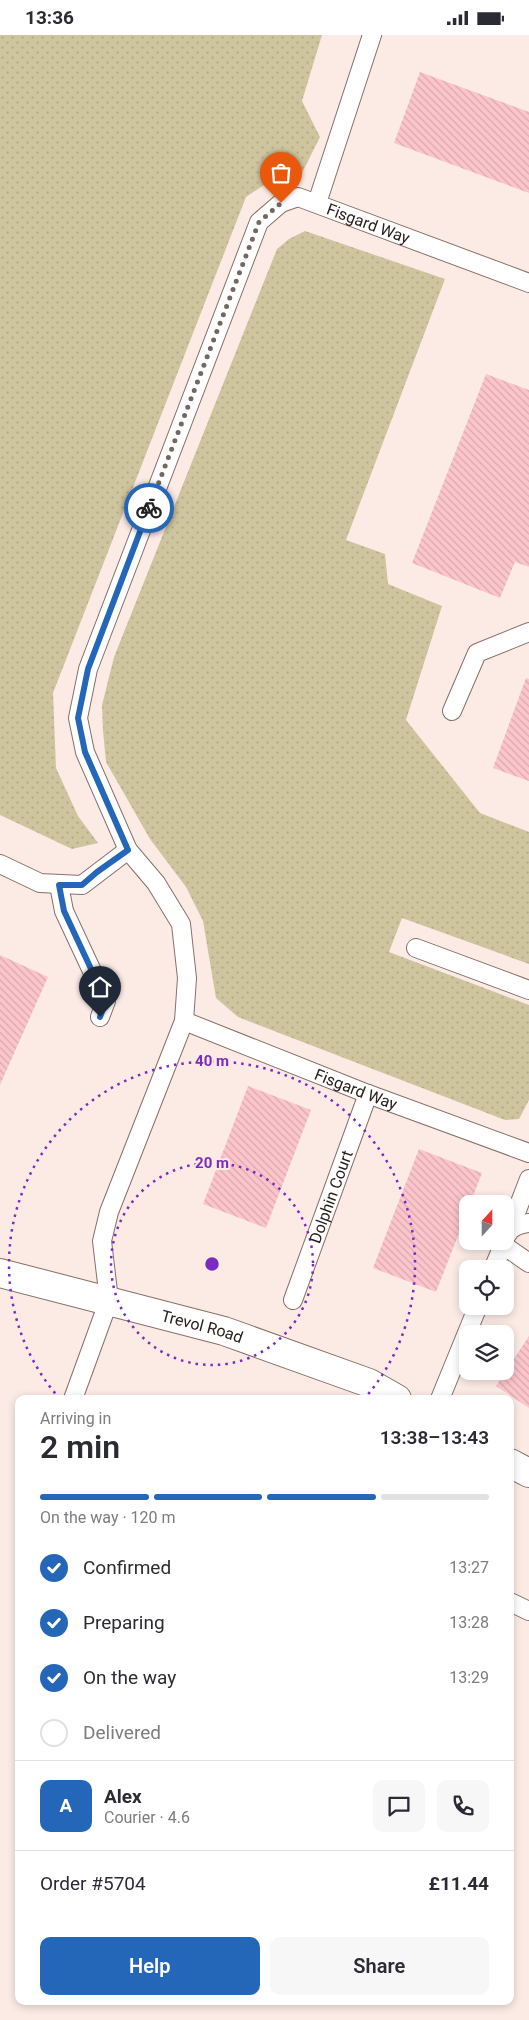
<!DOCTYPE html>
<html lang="en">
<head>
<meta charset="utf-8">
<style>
	body { margin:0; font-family:Roboto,sans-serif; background:#f7f7f7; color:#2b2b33; height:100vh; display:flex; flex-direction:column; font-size:19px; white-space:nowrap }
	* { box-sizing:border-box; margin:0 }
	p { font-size:16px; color:#7c7c81 }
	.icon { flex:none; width:28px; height:28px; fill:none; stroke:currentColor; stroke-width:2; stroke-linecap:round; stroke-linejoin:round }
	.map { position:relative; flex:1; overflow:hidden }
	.side { position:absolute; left:15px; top:1360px; width:499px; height:610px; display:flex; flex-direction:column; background:#fff; border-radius:10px; box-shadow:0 2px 8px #0003 }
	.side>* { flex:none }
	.needle { width:32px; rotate:21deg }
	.tools { position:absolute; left:459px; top:1160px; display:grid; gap:10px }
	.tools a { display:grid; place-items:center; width:55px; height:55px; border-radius:10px; background:#fff; box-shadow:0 2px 8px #0003; font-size:25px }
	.pin { position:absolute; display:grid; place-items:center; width:42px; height:42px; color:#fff; margin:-51px -21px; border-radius:50% 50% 50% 0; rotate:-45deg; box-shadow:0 0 5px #0007 }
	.pin .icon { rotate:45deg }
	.courier { position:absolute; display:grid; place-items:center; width:50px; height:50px; margin:-25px; border:4px solid #2467b8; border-radius:50%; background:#fff; color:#222; box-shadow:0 1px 6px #0007 }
	.overview em { font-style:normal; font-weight:600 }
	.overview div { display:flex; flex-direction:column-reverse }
	.overview { display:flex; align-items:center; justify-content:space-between; height:85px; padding:0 25px }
	h1 { font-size:32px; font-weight:600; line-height:38px }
	.bar { display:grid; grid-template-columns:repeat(4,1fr); gap:8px 5px; align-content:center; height:60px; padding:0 25px }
	.bar i { height:6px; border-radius:4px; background:#e1e1e2 }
	.bar .active { background:#2467b8 }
	.bar p { grid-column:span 4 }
	.line { display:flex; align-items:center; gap:12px; padding:0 25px; border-top:1px solid #e1e1e2 }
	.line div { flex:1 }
	.round { display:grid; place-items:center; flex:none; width:52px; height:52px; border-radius:10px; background:#f7f7f7 }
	ol { padding:0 25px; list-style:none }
	li { display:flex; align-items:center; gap:15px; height:55px }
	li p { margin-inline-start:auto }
	li .icon { padding:5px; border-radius:50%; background:#2467b8; color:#fff; stroke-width:4 }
	li:last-child { color:#7c7c81 }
	li i { width:28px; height:28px; border:2px solid #e1e1e2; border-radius:50% }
	.primary-button { display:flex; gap:10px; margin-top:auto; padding:10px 25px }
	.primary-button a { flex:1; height:58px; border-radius:10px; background:#2467b8; color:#fff; font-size:20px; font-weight:600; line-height:58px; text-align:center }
	.primary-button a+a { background:#f7f7f7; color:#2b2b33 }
	.status { display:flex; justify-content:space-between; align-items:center; height:35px; padding:0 25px; background:#fff; direction:ltr }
	.status svg { height:14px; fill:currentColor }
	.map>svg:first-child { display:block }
	.grass { fill:url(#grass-dots) }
	.building { fill:url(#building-back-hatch) }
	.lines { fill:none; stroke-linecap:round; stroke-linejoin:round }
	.service-casing { stroke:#876f67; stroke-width:20 }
	.tertiary-casing { stroke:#876f67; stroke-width:30 }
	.service { stroke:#fff; stroke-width:18 }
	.tertiary { stroke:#fff; stroke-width:28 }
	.done { stroke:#736762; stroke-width:5; stroke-dasharray:0 9 }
	.route { stroke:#2467b8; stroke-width:6 }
	.ring { fill:none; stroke:#7b2cbf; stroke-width:2.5; stroke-dasharray:2.5 5 }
	.labels { text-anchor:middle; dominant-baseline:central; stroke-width:4; stroke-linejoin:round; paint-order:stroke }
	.street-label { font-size:16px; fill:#29201c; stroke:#fcebe5 }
	.centre { fill:#7b2cbf; stroke:#fcebe5; stroke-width:2.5 }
	.ring-label { font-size:15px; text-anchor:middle; font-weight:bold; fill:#7b2cbf; stroke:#fcebe5; stroke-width:4; stroke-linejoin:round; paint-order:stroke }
</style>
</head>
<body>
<div class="status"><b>13:36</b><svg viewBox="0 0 49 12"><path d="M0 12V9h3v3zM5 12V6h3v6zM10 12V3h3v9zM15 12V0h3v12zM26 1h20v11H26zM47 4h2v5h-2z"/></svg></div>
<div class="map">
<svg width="529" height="1985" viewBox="0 0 529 1985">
	<defs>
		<pattern id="grass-dots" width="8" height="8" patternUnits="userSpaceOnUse" patternTransform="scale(1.25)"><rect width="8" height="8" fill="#cec59f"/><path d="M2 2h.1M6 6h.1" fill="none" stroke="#b1a988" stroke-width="1.8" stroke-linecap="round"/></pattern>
		<pattern id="building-back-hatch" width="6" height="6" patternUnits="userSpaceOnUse" patternTransform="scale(1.25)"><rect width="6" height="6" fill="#fcc5cb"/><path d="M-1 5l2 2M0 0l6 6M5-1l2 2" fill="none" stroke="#d8a9ae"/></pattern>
	</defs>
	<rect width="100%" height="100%" fill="#fcebe5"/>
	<g class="grass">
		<path d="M0,0H322L302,66L320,102L301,140L270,146L246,162L53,658L56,733L78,781L98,808L72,814L0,780Z"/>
		<path d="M305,196L445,244L346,505L385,519L388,549L442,571L406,685L480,778L529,797V929L402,883L389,917L529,970V1065L519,1084L505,1085L238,982L216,963L203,886L186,852L150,804L106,727L103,696L102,670L114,622L277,214L289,204Z"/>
	</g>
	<g class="building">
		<path d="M420,37L529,77V158L394,108Z"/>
		<path d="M486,339L529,355V532L515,527L500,563L412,528Z"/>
		<path d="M526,643L529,644V746L493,733Z"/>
		<path d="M0,920L48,942L0,1050Z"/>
		<path d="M248,1051L311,1075L266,1193L203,1169Z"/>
		<path d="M419,1114L482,1138L470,1169H468V1175L436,1257L373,1233Z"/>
		<path d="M529,1301V1373L496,1351Z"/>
	</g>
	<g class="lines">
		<defs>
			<g id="service">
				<path d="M317,168L372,0"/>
				<path d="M452,676L477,618L529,597"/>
				<path d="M0,829L40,848L82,850L128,815"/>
				<path d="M59,850L64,876L106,966L100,982"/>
				<path d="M416,913L529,955"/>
				<path id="s1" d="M184,986L368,1059L529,1118"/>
				<path d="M509,1196L529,1144"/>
				<path d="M507,1200C511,1191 520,1189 529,1188"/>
				<path d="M503,1210L529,1228"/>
				<path d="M493,1234L505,1206"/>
				<path id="s2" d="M293,1265L368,1059"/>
				<path id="s3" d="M73,1364L109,1265L102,1206L109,1177L184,986L187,943L181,889L156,848L128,815L85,717L78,683L88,634L259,187L281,168L298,162L529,248"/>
				<path d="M440,1364L478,1271"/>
				<path d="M510,1567L529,1576"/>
			</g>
			<g id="tertiary">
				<path id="s4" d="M0,1238L224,1296L369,1348L397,1364"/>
				<path d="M510,1428L529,1438"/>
			</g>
		</defs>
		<use href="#service" class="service-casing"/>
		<use href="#tertiary" class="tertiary-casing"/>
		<use href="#service" class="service"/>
		<use href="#tertiary" class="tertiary"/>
	</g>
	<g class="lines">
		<path class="done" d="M149,473L259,187L281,168"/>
		<path class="route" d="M100,982L106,966L64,876L59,850H82L97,837L128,815L85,717L78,683L88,634L149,473"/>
	</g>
	<g class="ring">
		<circle cx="212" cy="1229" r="101"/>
		<path d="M60 1364A203 203 0 1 1 364 1364"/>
	</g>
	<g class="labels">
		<g class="street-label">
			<text stroke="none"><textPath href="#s3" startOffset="1381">Fisgard Way</textPath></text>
			<text stroke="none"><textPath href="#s1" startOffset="185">Fisgard Way</textPath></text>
			<text stroke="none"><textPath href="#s2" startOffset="110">Dolphin Court</textPath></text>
			<text stroke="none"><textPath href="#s4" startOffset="209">Trevol Road</textPath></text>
		</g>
	</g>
	<circle cx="212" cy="1229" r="8" class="centre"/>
	<g class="ring-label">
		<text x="212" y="1031">40 m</text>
		<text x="212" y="1133">20 m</text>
	</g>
</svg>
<div class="tools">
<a><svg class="needle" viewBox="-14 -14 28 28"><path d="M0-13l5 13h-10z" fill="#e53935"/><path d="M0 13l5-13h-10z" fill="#7c7c81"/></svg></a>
<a><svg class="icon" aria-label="locate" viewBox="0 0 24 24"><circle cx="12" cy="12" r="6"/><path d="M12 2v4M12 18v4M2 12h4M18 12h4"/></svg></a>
<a><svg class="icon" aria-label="layers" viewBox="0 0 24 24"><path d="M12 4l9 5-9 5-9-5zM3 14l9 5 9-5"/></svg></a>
</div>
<div class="pin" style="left:281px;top:168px;background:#ea580c"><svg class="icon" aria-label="bag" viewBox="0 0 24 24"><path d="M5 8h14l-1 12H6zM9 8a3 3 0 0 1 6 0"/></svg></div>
<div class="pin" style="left:100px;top:982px;background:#1f2937"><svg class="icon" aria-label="home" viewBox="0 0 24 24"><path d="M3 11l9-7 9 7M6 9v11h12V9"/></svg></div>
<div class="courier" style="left:149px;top:473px"><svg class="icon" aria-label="bike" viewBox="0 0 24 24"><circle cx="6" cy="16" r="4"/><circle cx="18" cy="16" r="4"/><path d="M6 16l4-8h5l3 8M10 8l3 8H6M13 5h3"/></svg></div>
<section class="side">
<div class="overview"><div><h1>2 min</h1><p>Arriving in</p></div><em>13:38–13:43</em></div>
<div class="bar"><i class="active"></i><i class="active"></i><i class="active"></i><i></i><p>On the way · 120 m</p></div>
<ol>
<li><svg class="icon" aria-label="check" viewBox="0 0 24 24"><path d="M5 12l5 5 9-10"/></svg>Confirmed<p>13:27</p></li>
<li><svg class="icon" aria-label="check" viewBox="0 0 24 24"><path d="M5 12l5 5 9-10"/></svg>Preparing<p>13:28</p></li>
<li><svg class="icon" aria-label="check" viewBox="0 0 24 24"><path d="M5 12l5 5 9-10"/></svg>On the way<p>13:29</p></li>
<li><i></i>Delivered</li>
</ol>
<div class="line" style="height:90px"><b class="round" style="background:#2467b8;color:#fff">A</b><div><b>Alex</b><p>Courier · 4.6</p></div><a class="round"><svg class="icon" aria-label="chat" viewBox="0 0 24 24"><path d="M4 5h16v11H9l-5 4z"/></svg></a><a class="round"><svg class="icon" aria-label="phone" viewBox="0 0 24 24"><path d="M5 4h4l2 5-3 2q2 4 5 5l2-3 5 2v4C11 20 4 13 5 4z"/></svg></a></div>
<div class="line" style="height:65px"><div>Order #5704</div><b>£11.44</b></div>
<div class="primary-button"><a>Help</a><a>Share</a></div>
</section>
</div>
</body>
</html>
